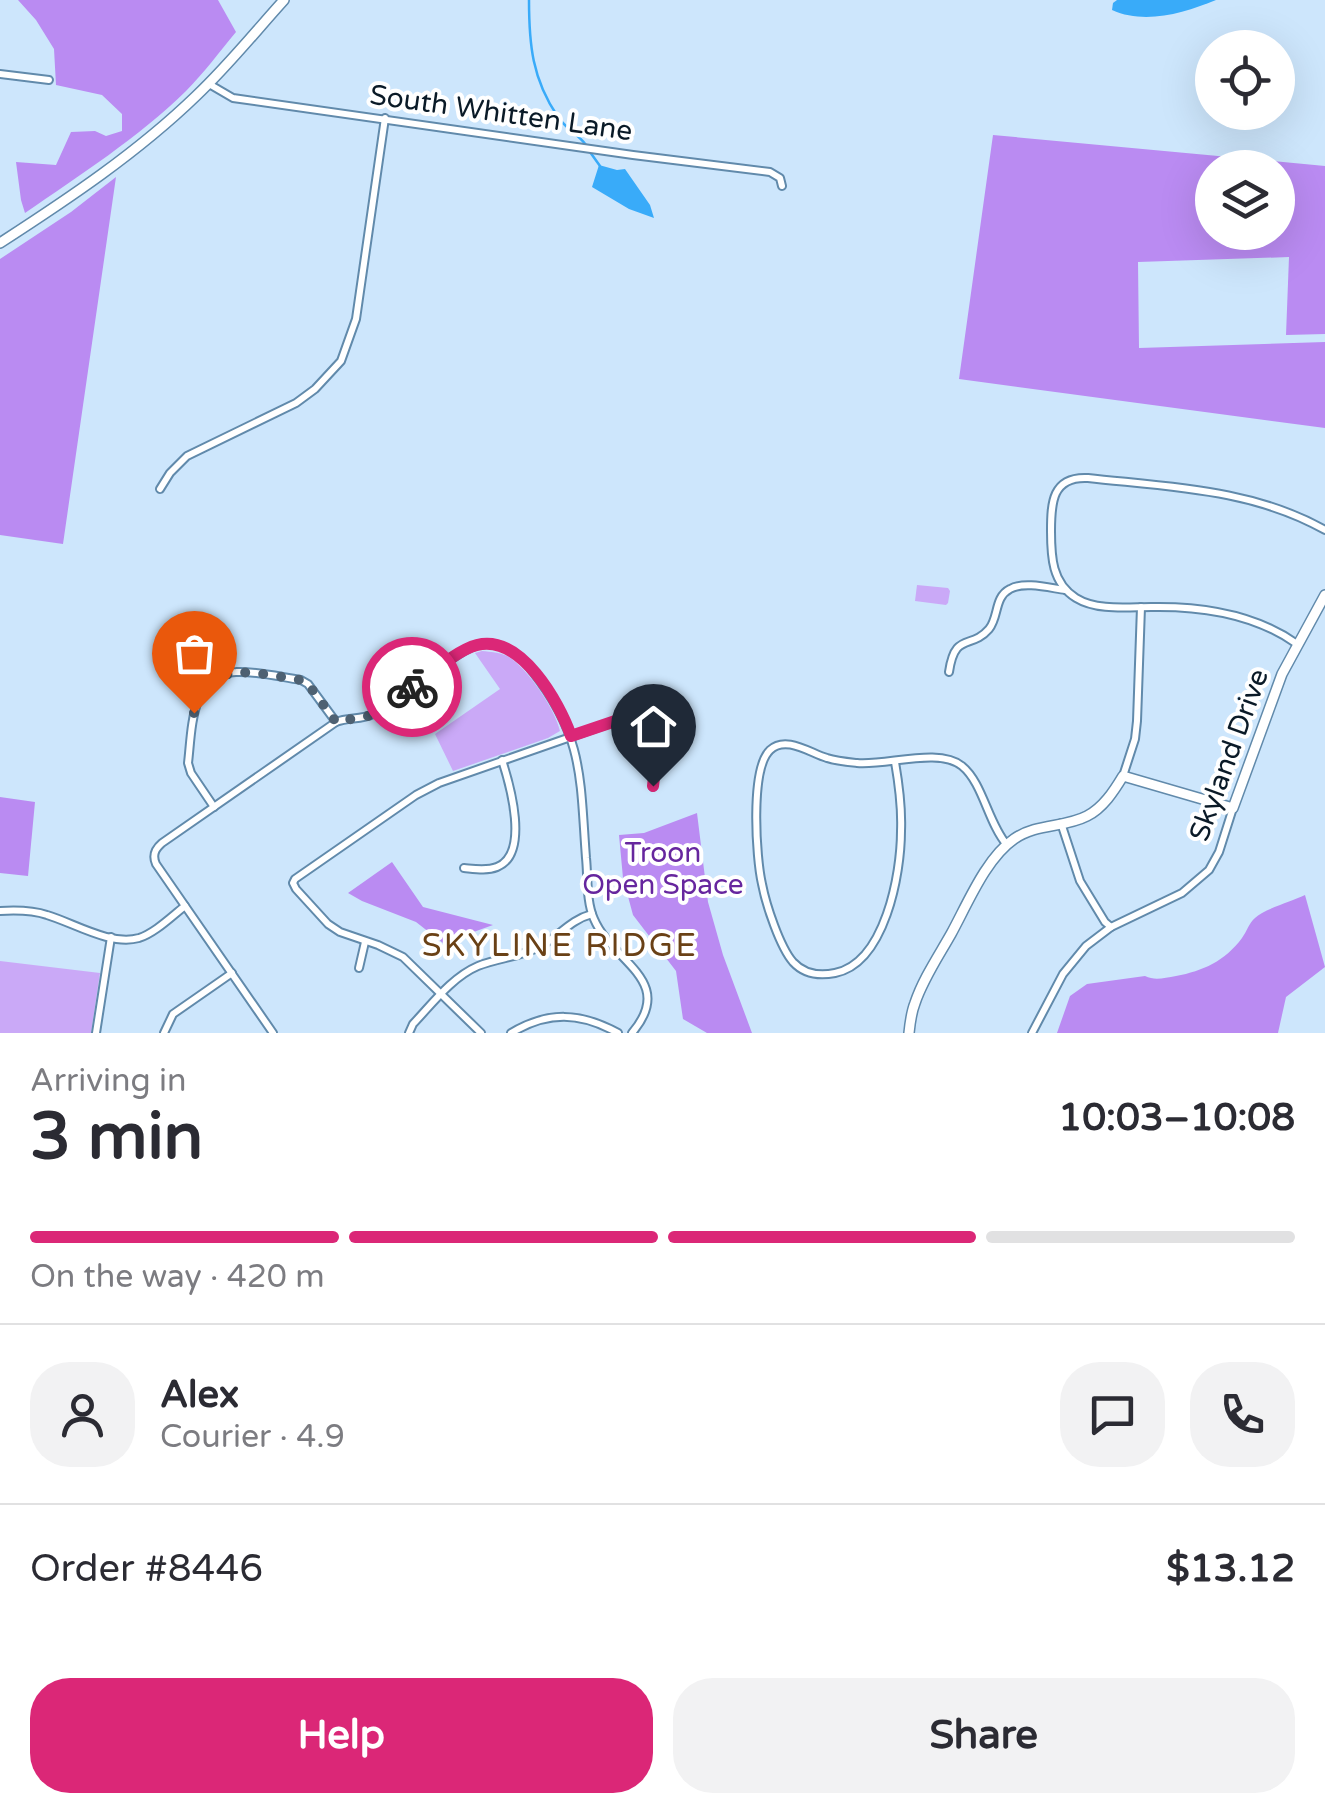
<!DOCTYPE html>
<html lang="en">
<head>
<meta charset="utf-8">
<style>
	body { margin:0; font-family:"Varela Round",sans-serif; background:#f2f2f3; color:#2b2b33; height:100vh; display:flex; flex-direction:column; font-size:38px; white-space:nowrap }
	* { box-sizing:border-box; margin:0 }
	p { font-size:32px; color:#7c7c81 }
	.icon { flex:none; width:55px; height:55px; fill:none; stroke:currentColor; stroke-width:2; stroke-linecap:round; stroke-linejoin:round }
	.map { position:relative; height:1033px; overflow:hidden }
	.details { display:flex; flex-direction:column; background:#fff; flex:1 }
	.details>* { flex:none }
	.buttons { position:absolute; left:1195px; top:30px; display:grid; gap:20px }
	.buttons a { display:grid; place-items:center; width:100px; height:100px; border-radius:50%; background:#fff; box-shadow:0 10px 40px #0002; font-size:50px }
	.pin { position:absolute; display:grid; place-items:center; width:85px; height:85px; color:#fff; margin:-102px -42px; border-radius:50% 50% 50% 0; rotate:-45deg; box-shadow:0 0 10px #0007 }
	.pin .icon { rotate:45deg }
	.courier { position:absolute; display:grid; place-items:center; width:100px; height:100px; margin:-50px; border:8px solid #db2777; border-radius:50%; background:#fff; color:#222; box-shadow:0 2px 12px #0007 }
	.summary em { font-style:normal; font-weight:700 }
	.summary div { display:flex; flex-direction:column-reverse }
	.summary { display:flex; align-items:center; justify-content:space-between; height:170px; padding:0 30px }
	h1 { font-size:65px; font-weight:700; line-height:75px }
	.bar { display:grid; grid-template-columns:repeat(4,1fr); gap:15px 10px; align-content:center; height:120px; padding:0 30px }
	.bar i { height:12px; border-radius:8px; background:#e1e1e2 }
	.bar .on { background:#db2777 }
	.bar p { grid-column:span 4 }
	.line { display:flex; align-items:center; gap:25px; padding:0 30px; border-top:2px solid #e1e1e2 }
	.line div { flex:1 }
	.round { display:grid; place-items:center; flex:none; width:105px; height:105px; border-radius:40px; background:#f2f2f3 }
	.action { display:flex; gap:20px; margin-top:auto; padding:20px 30px }
	.action a { flex:1; height:115px; border-radius:40px; background:#db2777; color:#fff; font-size:40px; font-weight:700; line-height:115px; text-align:center }
	.action a+a { background:#f2f2f3; color:#2b2b33 }
	.map>svg:first-child { display:block }
	.green { fill:#caa9f7 }
	.forest { fill:#ba8bf2; fill-rule:evenodd }
	.water { fill:#39abf9 }
	.lines { fill:none; stroke-linecap:round; stroke-linejoin:round }
	.stream { stroke:#39abf9; stroke-width:2.5 }
	.street-casing { stroke:#618aab; stroke-width:10 }
	.secondary-casing { stroke:#618aab; stroke-width:12 }
	.street { stroke:#fff; stroke-width:6 }
	.secondary { stroke:#fff; stroke-width:9 }
	.done { stroke:#4e6172; stroke-width:10; stroke-dasharray:0 18 }
	.route { stroke:#db2777; stroke-width:12 }
	.labels { text-anchor:middle; dominant-baseline:central; stroke-width:8; stroke-linejoin:round; paint-order:stroke }
	.street-label { font-size:28px; fill:#0a1a27; stroke:#fff }
	.park-label { font-size:28px; fill:#66269e; stroke:#fff }
	.quarter-label { font-size:32px; letter-spacing:2.5px; fill:#6a4116; stroke:#fff }
</style>
</head>
<body>
<div class="map">
<svg width="1325" height="1033" viewBox="0 0 1325 1033">
	<rect width="100%" height="100%" fill="#cde6fc"/>
	<g class="green">
		<path d="M917,585L948,588L950,591L948,603L946,605L915,601Z"/>
		<path d="M482,651C491,652 499,652 507,656C527,667 555,709 560,731L548,738L453,771L435,734L500,689L475,653Z"/>
		<path d="M0,961L100,973L91,1033H0Z"/>
	</g>
	<g class="forest">
		<path d="M18,0H218L236,32C220,51 204,73 186,91C138,138 80,175 25,213L21,200L16,162L56,165L71,132L95,131L106,136L122,131V114L102,95L56,85L54,49L36,20Z"/>
		<path d="M993,135L1325,166V334L1286,335L1289,257L1138,262L1139,348L1325,342V428L959,379ZM1212,168H1278V232H1212Z"/>
		<path d="M116,177L63,544L0,535V259L71,212Z"/>
		<path d="M0,797L35,802L28,876L0,873Z"/>
		<path d="M697,813L708,902L723,955L752,1033H707L683,1019L676,971L633,915L623,878L619,835L644,833Z"/>
		<path d="M392,862L423,907L493,925L443,943L416,922L362,901L348,893Z"/>
		<path d="M1305,895L1325,967L1286,997L1278,1033H1057L1070,996L1087,984L1145,976C1155,981 1164,978 1176,976C1203,971 1225,961 1242,938C1247,931 1249,923 1255,918C1264,909 1293,901 1305,895Z"/>
	</g>
	<g class="water">
		<path d="M1117,0H1216C1184,13 1145,25 1112,10L1113,3Z"/>
		<path d="M599,165L617,170L625,169L650,205L654,218L629,209L592,187Z"/>
	</g>
	<g class="lines">
		<g class="stream">
			<path d="M529,0C529,44 532,79 558,117C565,128 578,134 586,145"/>
			<path d="M590,152L600,166"/>
		</g>
		<defs>
			<g id="street">
				<path d="M0,74L49,80"/>
				<path d="M209,84L233,98L633,155L770,172L780,178L782,186"/>
				<path d="M160,489L170,473L187,456L296,403L315,389L341,361L356,319L385,118"/>
				<path d="M1297,644C1255,614 1202,606 1151,607C1128,607 1097,611 1076,598C1052,583 1051,557 1051,531C1051,503 1052,476 1088,478C1169,487 1253,489 1325,530"/>
				<path d="M949,672C955,631 971,650 989,629C999,617 994,597 1010,589C1024,581 1050,588 1065,590"/>
				<path d="M895,762C899,785 902,808 901,831C901,874 885,963 835,973C820,976 804,974 793,962C780,947 766,905 762,884C756,858 750,769 770,750C786,735 810,753 827,758C836,761 847,762 857,763C886,766 939,747 962,766C983,783 988,823 1007,845"/>
				<path d="M1123,776L1135,739L1137,721L1141,607"/>
				<path d="M214,807L191,773L188,763C192,731 190,673 236,672C257,671 280,677 301,680L308,684L336,722"/>
				<path d="M1061,823L1080,881L1105,922L1111,927"/>
				<path d="M464,868C475,869 487,871 497,867C530,854 510,785 502,760"/>
				<path d="M0,911C16,910 32,910 47,915C74,923 110,946 139,938C155,933 172,916 185,906"/>
				<path d="M359,968L365,942"/>
				<path d="M96,1033L111,937"/>
				<path d="M164,1033L173,1014L232,973"/>
				<path d="M273,1033L156,864C152,855 155,849 162,843L336,722C348,717 361,720 373,714C397,701 420,682 442,666C452,659 463,650 475,646C499,638 519,653 533,672C584,737 580,779 586,858C588,877 586,901 594,919C612,962 677,980 632,1033"/>
				<path d="M409,1033L413,1024C432,1004 452,977 478,966C498,958 520,957 539,947C559,937 569,920 592,914"/>
				<path d="M481,1033L403,957L378,945L340,932L328,924L296,889L293,883L295,879L416,795L439,783L645,711L654,747L653,787"/>
				<path d="M511,1033C548,1011 580,1012 618,1033"/>
				<path d="M1032,1033L1063,974L1086,946L1111,927L1182,893L1209,870L1219,852L1233,808"/>
			</g>
			<g id="secondary">
				<path d="M0,243C68,199 137,153 196,96C228,66 255,32 284,0"/>
				<path d="M909,1033C910,1023 911,1013 915,1003C923,979 938,957 951,934C967,905 986,858 1014,839C1037,823 1064,828 1087,816C1103,808 1114,791 1123,776L1233,808L1282,674L1325,595"/>
			</g>
		</defs>
		<use href="#street" class="street-casing"/>
		<use href="#secondary" class="secondary-casing"/>
		<use href="#street" class="street"/>
		<use href="#secondary" class="secondary"/>
	</g>
	<g class="lines">
		<path class="done" d="M194,713C208,656 257,674 301,680L308,684L336,722L368,716L412,687"/>
		<path class="route" d="M412,687C429,675 457,650 477,645C521,634 559,702 571,736L645,711C654,736 657,760 653,786"/>
	</g>
	<g class="labels">
		<g class="street-label">
			<text transform="translate(501 113) rotate(8)">South Whitten Lane</text>
			<text transform="translate(1229 755) rotate(-70)">Skyland Drive</text>
		</g>
		<g class="park-label">
			<text x="663" y="853">Troon<tspan x="663" dy="32">Open Space</tspan></text>
		</g>
		<g class="quarter-label">
			<text x="560" y="946">SKYLINE RIDGE</text>
		</g>
	</g>
</svg>
<div class="buttons">
<a><svg class="icon" aria-label="locate" viewBox="0 0 24 24"><circle cx="12" cy="12" r="6"/><path d="M12 2v4M12 18v4M2 12h4M18 12h4"/></svg></a>
<a><svg class="icon" aria-label="layers" viewBox="0 0 24 24"><path d="M12 4l9 5-9 5-9-5zM3 14l9 5 9-5"/></svg></a>
</div>
<div class="pin" style="left:194px;top:713px;background:#ea580c"><svg class="icon" aria-label="bag" viewBox="0 0 24 24"><path d="M5 8h14l-1 12H6zM9 8a3 3 0 0 1 6 0"/></svg></div>
<div class="pin" style="left:653px;top:786px;background:#1f2937"><svg class="icon" aria-label="home" viewBox="0 0 24 24"><path d="M3 11l9-7 9 7M6 9v11h12V9"/></svg></div>
<div class="courier" style="left:412px;top:687px"><svg class="icon" aria-label="bike" viewBox="0 0 24 24"><circle cx="6" cy="16" r="4"/><circle cx="18" cy="16" r="4"/><path d="M6 16l4-8h5l3 8M10 8l3 8H6M13 5h3"/></svg></div>
</div>
<section class="details">
<div class="summary"><div><h1>3 min</h1><p>Arriving in</p></div><em>10:03–10:08</em></div>
<div class="bar"><i class="on"></i><i class="on"></i><i class="on"></i><i></i><p>On the way · 420 m</p></div>
<div class="line" style="height:180px"><a class="round"><svg class="icon" aria-label="person" viewBox="0 0 24 24"><circle cx="12" cy="8" r="4"/><path d="M4 21q1-7 8-7t8 7"/></svg></a><div><b>Alex</b><p>Courier · 4.9</p></div><a class="round"><svg class="icon" aria-label="chat" viewBox="0 0 24 24"><path d="M4 5h16v11H9l-5 4z"/></svg></a><a class="round"><svg class="icon" aria-label="phone" viewBox="0 0 24 24"><path d="M5 4h4l2 5-3 2q2 4 5 5l2-3 5 2v4C11 20 4 13 5 4z"/></svg></a></div>
<div class="line" style="height:130px"><div>Order #8446</div><b>$13.12</b></div>
<div class="action"><a>Help</a><a>Share</a></div>
</section>
</body>
</html>
